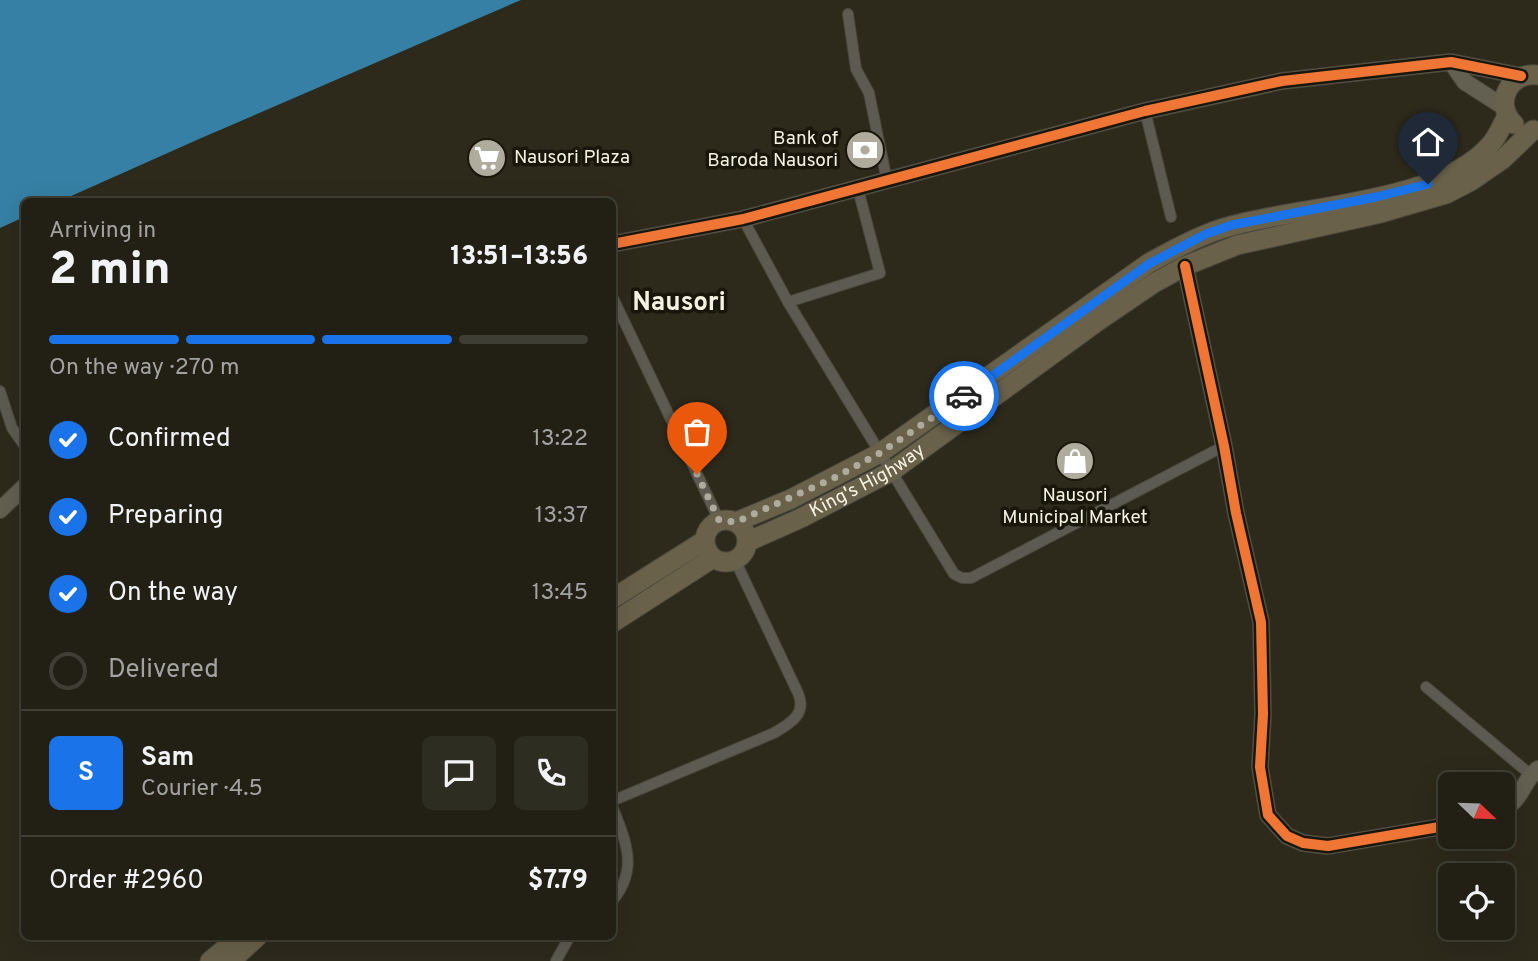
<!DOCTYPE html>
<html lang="en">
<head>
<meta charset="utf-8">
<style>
	body { margin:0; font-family:Overpass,sans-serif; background:#2e2d22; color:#f1f3f6; height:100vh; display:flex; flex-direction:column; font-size:26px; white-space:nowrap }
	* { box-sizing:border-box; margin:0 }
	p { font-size:23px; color:#a2a3a0 }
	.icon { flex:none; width:38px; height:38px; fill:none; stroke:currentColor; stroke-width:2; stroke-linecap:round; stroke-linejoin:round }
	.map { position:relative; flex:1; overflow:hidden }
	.sheet { position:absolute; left:21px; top:198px; width:595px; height:742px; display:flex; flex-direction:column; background:#222015; border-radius:10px; box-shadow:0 7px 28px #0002,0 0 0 2px #3f3e34 }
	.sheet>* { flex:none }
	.needle { width:46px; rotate:113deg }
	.fabs { position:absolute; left:1438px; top:772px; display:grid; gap:14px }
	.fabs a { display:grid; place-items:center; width:77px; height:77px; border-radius:10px; background:#222015; box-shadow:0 7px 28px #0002,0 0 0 2px #3f3e34; font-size:35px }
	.pin { position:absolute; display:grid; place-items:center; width:60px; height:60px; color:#fff; margin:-72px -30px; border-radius:50% 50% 50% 0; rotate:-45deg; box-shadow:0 0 7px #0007 }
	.pin .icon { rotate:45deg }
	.courier { position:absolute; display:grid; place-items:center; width:70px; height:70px; margin:-35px; border:5px solid #1a73e8; border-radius:50%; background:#fff; color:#222; box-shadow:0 2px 9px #0007 }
	.overview em { font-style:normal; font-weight:800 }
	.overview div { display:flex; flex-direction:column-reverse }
	.overview { display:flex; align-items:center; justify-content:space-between; height:119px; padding:0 28px }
	h1 { font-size:46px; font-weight:800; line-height:52px }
	.bar { display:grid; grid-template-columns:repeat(4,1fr); gap:10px 7px; align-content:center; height:84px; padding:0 28px }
	.bar i { height:9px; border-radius:5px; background:#3f3e34 }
	.bar .current { background:#1a73e8 }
	.bar p { grid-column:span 4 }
	.line { display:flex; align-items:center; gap:18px; padding:0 28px; border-top:2px solid #3f3e34 }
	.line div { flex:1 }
	.round { display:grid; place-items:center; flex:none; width:74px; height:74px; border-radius:10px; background:#2e2d22 }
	ol { padding:0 28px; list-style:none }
	li { display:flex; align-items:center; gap:21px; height:77px }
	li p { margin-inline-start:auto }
	li .icon { padding:7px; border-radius:50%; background:#1a73e8; color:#fff; stroke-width:4 }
	li:last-child { color:#a2a3a0 }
	li i { width:38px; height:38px; border:4px solid #3f3e34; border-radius:50% }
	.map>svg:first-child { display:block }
	.water { fill:#3580a4 }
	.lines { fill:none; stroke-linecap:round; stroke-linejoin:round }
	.street-casing { stroke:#4a473c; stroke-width:12 }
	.secondary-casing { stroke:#4a473c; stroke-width:18 }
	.highway-casing { stroke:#4a473c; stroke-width:21 }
	.street { stroke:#5d5b51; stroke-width:10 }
	.secondary { stroke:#636052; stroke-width:16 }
	.highway { stroke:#69614a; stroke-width:19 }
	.cycleway-casing { stroke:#19170c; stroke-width:15 }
	.cycleway { stroke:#f07635; stroke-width:10 }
	.done { stroke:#afac9d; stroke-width:7; stroke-dasharray:0 12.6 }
	.route { stroke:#1a73e8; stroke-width:9 }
	.labels { text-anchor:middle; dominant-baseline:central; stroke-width:7; stroke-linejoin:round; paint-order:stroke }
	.poi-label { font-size:19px; fill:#f5f2e2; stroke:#19170c; text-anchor:end }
	.street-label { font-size:19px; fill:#f5f2e2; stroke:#19170c }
	.district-label { font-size:26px; font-weight:bold; fill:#f5f2e2; stroke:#19170c }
</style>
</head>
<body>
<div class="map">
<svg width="1538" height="961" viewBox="0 0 1538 961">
	<rect width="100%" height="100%" fill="#2d2a1c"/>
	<path class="water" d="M0,0H521L199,139L60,201H24V217L0,228Z"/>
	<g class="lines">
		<defs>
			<g id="street">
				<path d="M848,14L856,69L869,93L887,181"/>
				<path d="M1145,111L1171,217"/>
				<path d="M743,219L788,302L954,574L962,578H971L1224,446"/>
				<path d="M612,296L719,520"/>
				<path d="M788,302L880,273L858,189"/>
				<path d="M0,391L12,428L24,445"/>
				<path d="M1426,687L1531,775"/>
				<path d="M612,801L774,733C791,723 807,714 798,693L735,560"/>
				<path d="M612,806C626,841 639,870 612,901"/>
				<path d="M556,961L570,936"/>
			</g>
			<g id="secondary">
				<path d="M1451,62L1465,82L1504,107"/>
				<path d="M612,244L743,219L1145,111L1282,81L1451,62L1521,76"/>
				<path d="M1185,266L1224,446L1236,513L1261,622L1263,714L1260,767L1268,815L1287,836L1303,843L1328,846L1451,825"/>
				<path d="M0,510L24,487"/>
				<path d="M1503,809C1524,798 1521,782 1538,769"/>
			</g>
			<g id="highway">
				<path d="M1514,124C1493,104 1509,71 1538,75"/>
				<circle cx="726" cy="541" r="21"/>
				<path d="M736,522L791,499L880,453L1149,263C1175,249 1201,234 1231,226C1302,206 1443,202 1491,144C1498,136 1502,125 1507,116"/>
				<path id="s1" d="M747,542L801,518L892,471L1098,321L1154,283L1185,266L1237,245L1381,213L1446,194L1471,181L1503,159L1533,130"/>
				<path d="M612,599L704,541"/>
				<path d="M612,623L713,558"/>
				<path d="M210,961L240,936"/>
				<path d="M231,961L258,936"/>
			</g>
		</defs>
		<use href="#street" class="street-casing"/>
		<use href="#secondary" class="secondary-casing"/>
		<use href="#highway" class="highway-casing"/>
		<use href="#street" class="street"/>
		<use href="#secondary" class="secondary"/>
		<use href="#highway" class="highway"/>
		<defs>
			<g id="cycleway">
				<path d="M612,244L743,219L1145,111L1282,81L1451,62L1521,76"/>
				<path d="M1185,266L1224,446L1236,513L1261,622L1263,714L1260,767L1268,815L1287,836L1303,843L1328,846L1451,825"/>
			</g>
		</defs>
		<use href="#cycleway" class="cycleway-casing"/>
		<use href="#cycleway" class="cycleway"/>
	</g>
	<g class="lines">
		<path class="done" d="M697,474L719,520L736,522L836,477L880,453L964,396"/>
		<path class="route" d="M964,396L1149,264L1206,234L1232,225L1376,197L1428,184"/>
	</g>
	<defs>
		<symbol id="bank-disc" viewBox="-11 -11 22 22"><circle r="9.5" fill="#afac9d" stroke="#19170c"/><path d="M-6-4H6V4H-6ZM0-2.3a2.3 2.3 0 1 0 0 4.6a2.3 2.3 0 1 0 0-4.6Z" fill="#fff"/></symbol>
		<symbol id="supermarket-disc" viewBox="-11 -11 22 22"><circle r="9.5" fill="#afac9d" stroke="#19170c"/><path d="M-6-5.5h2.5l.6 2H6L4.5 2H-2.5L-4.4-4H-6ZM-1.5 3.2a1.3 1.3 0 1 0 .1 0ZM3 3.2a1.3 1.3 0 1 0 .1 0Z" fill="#fff"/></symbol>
		<symbol id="shop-disc" viewBox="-11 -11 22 22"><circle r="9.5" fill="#afac9d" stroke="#19170c"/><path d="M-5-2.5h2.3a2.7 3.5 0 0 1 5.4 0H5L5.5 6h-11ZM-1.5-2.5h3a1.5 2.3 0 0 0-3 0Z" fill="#fff"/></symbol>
	</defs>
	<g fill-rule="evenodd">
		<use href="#bank-disc" x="843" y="128" width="44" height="44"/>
		<use href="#supermarket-disc" x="465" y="136" width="44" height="44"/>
		<use href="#shop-disc" x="1053" y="439" width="44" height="44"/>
	</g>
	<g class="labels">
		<g class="poi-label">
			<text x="838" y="139">Bank of<tspan x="838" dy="22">Baroda Nausori</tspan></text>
			<text x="514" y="158" text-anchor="start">Nausori Plaza</text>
			<text x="1075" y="496" text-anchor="middle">Nausori<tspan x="1075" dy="22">Municipal Market</tspan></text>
		</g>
		<g class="street-label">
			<text stroke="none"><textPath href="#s1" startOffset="135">King's Highway</textPath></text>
		</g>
		<g class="district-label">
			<text x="679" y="303">Nausori</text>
		</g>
	</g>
</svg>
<div class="fabs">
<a><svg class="needle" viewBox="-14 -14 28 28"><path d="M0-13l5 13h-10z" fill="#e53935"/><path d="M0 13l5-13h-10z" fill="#a2a3a0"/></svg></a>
<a><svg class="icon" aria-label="locate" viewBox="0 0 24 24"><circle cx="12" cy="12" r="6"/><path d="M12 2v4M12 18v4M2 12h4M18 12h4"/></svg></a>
</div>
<div class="pin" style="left:697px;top:474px;background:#ea580c"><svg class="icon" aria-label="bag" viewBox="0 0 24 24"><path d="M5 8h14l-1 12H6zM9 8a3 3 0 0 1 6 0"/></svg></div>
<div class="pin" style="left:1428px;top:184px;background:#1f2937"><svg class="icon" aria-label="home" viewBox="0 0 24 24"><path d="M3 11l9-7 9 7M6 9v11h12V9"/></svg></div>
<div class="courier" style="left:964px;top:396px"><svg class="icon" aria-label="car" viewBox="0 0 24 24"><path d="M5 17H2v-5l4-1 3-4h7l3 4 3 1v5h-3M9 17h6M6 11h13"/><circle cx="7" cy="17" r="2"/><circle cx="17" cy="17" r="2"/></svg></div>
<section class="sheet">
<div class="overview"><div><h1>2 min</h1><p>Arriving in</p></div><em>13:51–13:56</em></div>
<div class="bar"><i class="current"></i><i class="current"></i><i class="current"></i><i></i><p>On the way · 270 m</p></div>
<ol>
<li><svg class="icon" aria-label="check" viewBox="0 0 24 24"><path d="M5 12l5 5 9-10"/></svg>Confirmed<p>13:22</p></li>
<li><svg class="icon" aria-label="check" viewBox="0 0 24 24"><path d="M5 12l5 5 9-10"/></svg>Preparing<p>13:37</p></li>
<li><svg class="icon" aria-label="check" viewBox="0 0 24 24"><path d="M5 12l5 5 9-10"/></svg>On the way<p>13:45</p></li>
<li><i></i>Delivered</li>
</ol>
<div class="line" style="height:126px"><b class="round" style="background:#1a73e8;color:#fff">S</b><div><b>Sam</b><p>Courier · 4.5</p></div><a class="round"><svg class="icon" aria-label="chat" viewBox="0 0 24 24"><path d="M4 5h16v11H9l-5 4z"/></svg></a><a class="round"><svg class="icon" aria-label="phone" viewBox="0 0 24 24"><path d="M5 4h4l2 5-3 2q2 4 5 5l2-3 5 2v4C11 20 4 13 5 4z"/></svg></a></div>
<div class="line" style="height:91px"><div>Order #2960</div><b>$7.79</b></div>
</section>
</div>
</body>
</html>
